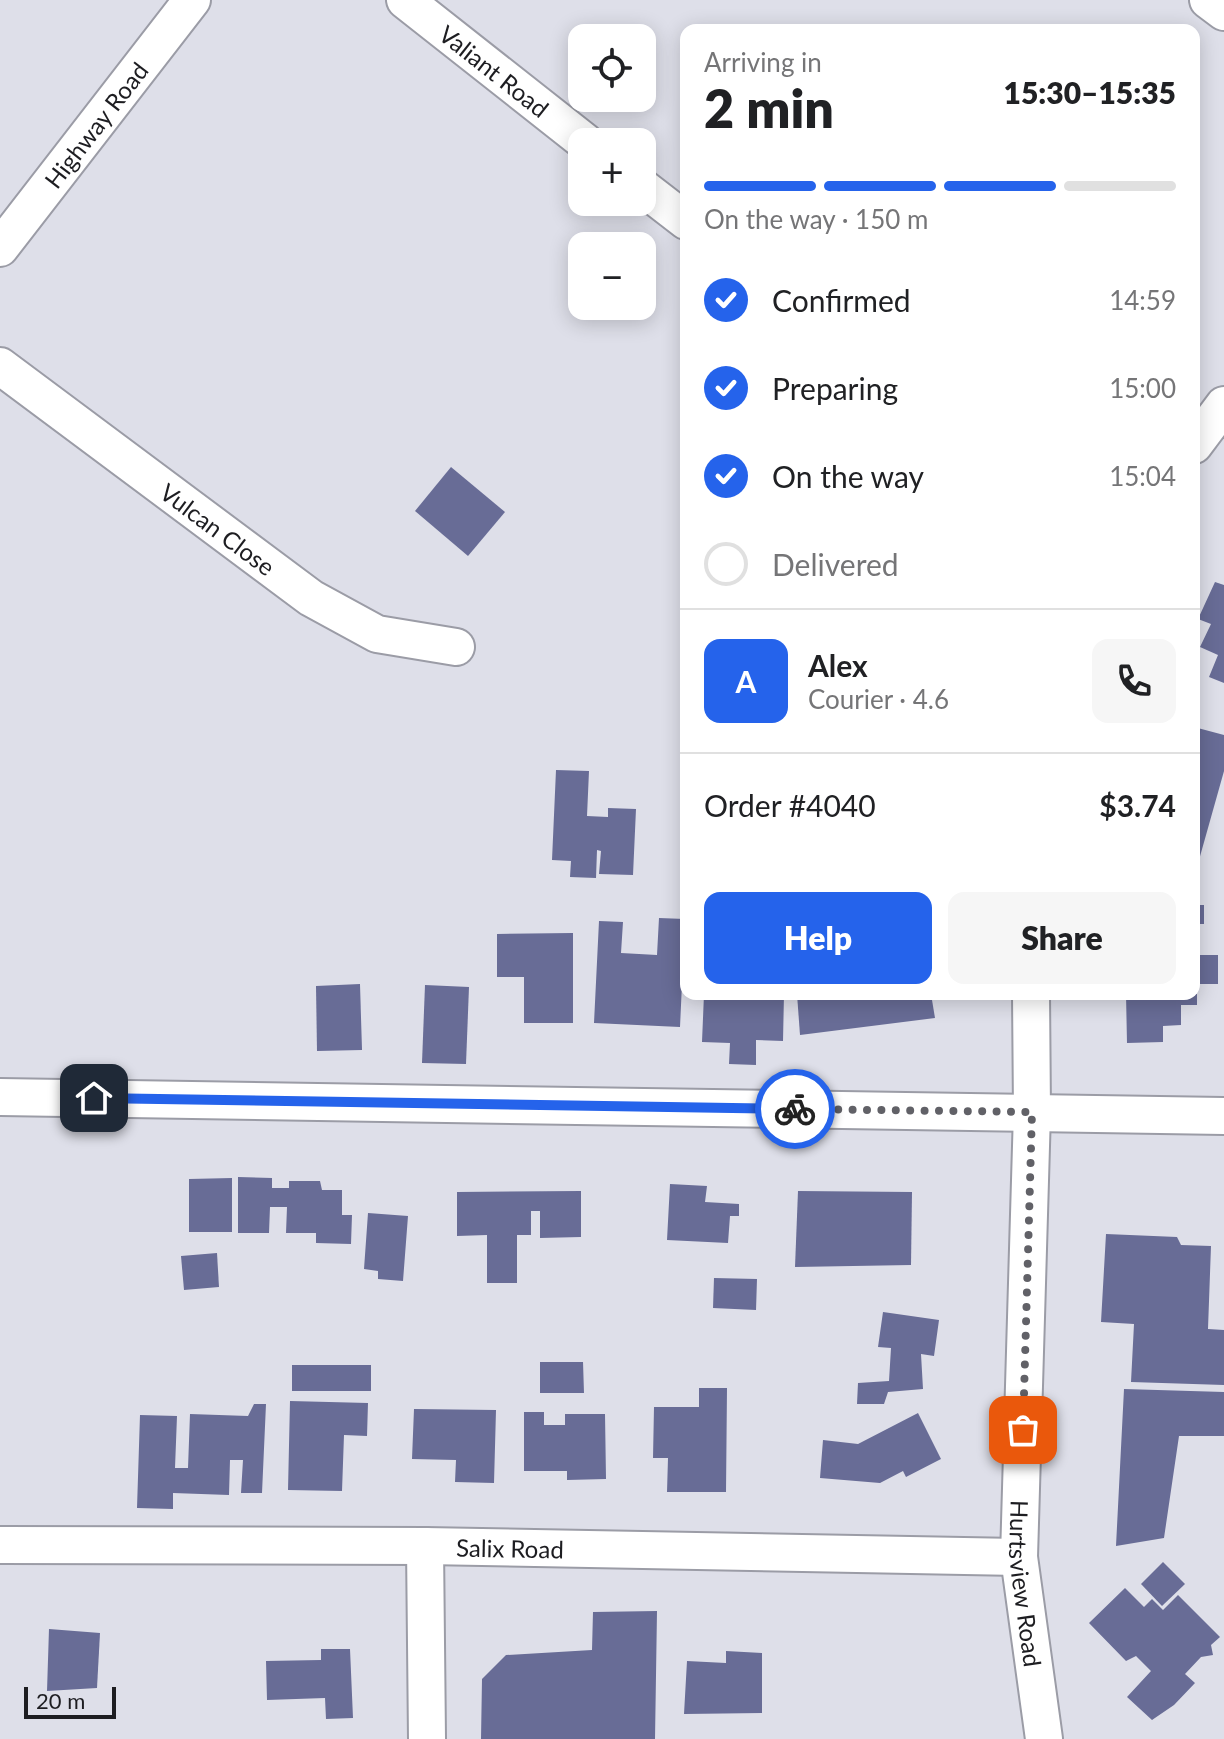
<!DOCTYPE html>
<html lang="en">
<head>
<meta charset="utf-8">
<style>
	body { margin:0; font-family:Lato,sans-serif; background:#f6f6f6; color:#202124; height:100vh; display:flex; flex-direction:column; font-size:30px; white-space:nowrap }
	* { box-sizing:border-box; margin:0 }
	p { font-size:26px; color:#757577 }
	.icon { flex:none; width:44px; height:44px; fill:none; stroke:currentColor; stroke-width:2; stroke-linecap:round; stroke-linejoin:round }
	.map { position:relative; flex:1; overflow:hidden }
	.side { position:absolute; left:680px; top:24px; width:520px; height:976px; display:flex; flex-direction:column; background:#fff; border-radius:16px; box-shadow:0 4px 20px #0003 }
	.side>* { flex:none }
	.buttons { position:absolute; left:568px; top:24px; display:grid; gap:16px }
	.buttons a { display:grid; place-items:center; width:88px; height:88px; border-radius:16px; background:#fff; box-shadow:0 4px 20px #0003; font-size:40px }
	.scale { position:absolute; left:24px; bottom:20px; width:92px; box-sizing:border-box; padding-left:8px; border:4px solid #1d1d21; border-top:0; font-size:22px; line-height:28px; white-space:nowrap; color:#1d1d21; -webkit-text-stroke:6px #dedfe9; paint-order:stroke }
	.pin { position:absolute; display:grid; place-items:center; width:68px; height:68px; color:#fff; margin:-34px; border-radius:16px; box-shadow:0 4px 12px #0006 }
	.courier { position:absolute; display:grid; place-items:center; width:80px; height:80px; margin:-40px; border:6px solid #2563eb; border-radius:50%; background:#fff; color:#222; box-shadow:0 2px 10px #0007 }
	.overview em { font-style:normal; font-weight:800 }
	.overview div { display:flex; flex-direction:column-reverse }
	.overview { display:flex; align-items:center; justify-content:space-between; height:136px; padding:0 24px }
	h1 { font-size:52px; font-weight:800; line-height:60px }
	.bar { display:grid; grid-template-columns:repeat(4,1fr); gap:12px 8px; align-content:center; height:96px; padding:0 24px }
	.bar i { height:10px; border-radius:6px; background:#e0e0e0 }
	.bar .current { background:#2563eb }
	.bar p { grid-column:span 4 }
	.line { display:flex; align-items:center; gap:20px; padding:0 24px; border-top:2px solid #e0e0e0 }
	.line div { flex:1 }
	.round { display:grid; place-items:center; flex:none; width:84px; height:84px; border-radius:16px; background:#f6f6f6 }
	ol { padding:0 24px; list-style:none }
	li { display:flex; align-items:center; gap:24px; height:88px }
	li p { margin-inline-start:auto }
	li .icon { padding:8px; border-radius:50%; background:#2563eb; color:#fff; stroke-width:4 }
	li:last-child { color:#757577 }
	li i { width:44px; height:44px; border:4px solid #e0e0e0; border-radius:50% }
	.action { display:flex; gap:16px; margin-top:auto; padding:16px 24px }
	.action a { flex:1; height:92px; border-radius:16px; background:#2563eb; color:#fff; font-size:32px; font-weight:800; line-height:92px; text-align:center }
	.action a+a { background:#f6f6f6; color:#202124 }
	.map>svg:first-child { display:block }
	.building { fill:#686c96 }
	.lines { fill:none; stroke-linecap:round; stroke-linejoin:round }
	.street-casing { stroke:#9b9ca6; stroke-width:40 }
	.street { stroke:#fff; stroke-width:36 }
	.done { stroke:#616167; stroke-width:8; stroke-dasharray:0 14.4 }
	.route { stroke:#2563eb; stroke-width:10 }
	.labels { text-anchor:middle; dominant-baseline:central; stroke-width:8; stroke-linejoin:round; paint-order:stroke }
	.street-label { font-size:24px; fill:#1d1d21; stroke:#dedfe9 }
</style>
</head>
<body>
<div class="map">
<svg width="1224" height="1739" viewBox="0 0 1224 1739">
	<rect width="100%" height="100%" fill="#dedfe9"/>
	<g class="building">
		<path d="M451,467L505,512L468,556L415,511Z"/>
		<path d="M1215,582L1224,585V683L1209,677L1218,655L1200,647L1211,624L1198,619Z"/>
		<path d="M1194,727L1224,735V771L1197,867L1194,866Z"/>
		<path d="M556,770L589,771L587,816L608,817V808L636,809L633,875L599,874L601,851L597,850L596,878L570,877L571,861L552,860Z"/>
		<rect x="1194" y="905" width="10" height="19"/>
		<path d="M659,918L685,919L680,1027L594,1023L599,921L623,922L621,953L657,955Z"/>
		<path d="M573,933V1023H524V977H497V934Z"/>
		<path d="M1197,955H1218V984H1194Z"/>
		<path d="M360,984L362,1050L317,1051L316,986Z"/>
		<path d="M425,985L469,987L466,1064L422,1063Z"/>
		<path d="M704,994H784L783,1041L756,1040V1065L729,1064L730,1043L702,1042Z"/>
		<path d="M797,994H931L935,1018L800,1035Z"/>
		<path d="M1126,994H1197V1005H1181V1025L1163,1026V1042L1127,1043Z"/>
		<path d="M238,1177L272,1178V1188H289V1181H320L322,1190H342V1215H352L351,1244L316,1243V1233H286L287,1207H270L269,1233H238Z"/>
		<path d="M232,1178V1232H189V1179Z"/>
		<path d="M670,1184L707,1186L705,1202L739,1204V1216H730L728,1243L667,1240Z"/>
		<path d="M581,1191V1237L540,1238V1211H531V1235H517V1283H487V1235L457,1236V1192Z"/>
		<path d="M798,1191L912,1192L911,1265L795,1267Z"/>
		<path d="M368,1213L408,1216L403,1281L378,1279V1271L364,1269Z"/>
		<path d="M1106,1234L1177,1237L1181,1245L1211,1246L1208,1329L1224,1330V1385L1131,1382L1134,1324L1101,1322Z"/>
		<path d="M217,1253L219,1287L184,1290L181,1256Z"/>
		<path d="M714,1278L757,1279L756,1310L713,1308Z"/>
		<path d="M883,1312L939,1320L934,1356L921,1354L923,1389L888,1392L884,1404H857L858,1383L889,1381L891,1348L878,1347Z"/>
		<path d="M540,1362H583L584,1393H540Z"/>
		<rect x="292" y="1365" width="79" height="26"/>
		<path d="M699,1388H727L726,1492H667L668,1458H653L654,1407H699Z"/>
		<path d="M1124,1389L1224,1392V1436H1179L1164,1538L1116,1546Z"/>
		<path d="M290,1401L368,1403L367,1436L344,1435L342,1491L288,1490Z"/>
		<path d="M254,1404H266L262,1493H241L243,1460H230L229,1495L173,1493V1509L137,1508L140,1415L177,1416L175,1468H188L190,1414L248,1416Z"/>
		<path d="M414,1409L496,1410L494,1483L455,1482L456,1460L412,1459Z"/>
		<path d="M524,1412H544V1425H565V1414H605L606,1479L567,1480V1471H524Z"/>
		<path d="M918,1413L941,1459L906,1477L903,1471L880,1483L820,1478L823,1440L858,1444Z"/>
		<path d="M1163,1562L1185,1584L1162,1606L1141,1584Z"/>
		<path d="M1125,1588L1144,1607L1152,1599L1163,1610L1178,1595L1220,1637L1211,1645L1213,1655L1201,1657L1185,1674L1195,1683L1174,1705L1152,1720L1127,1697L1151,1671L1136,1656L1126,1661L1089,1623Z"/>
		<path d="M657,1611L655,1739H481L482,1679L506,1655L592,1650L593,1612Z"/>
		<path d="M49,1629L100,1633L97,1688L47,1691Z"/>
		<path d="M321,1649H350L353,1718L326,1719L325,1698L267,1700L266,1661L321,1660Z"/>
		<path d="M726,1651L762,1653V1713L684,1714L687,1661L726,1663Z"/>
	</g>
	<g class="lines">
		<defs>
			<g id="street">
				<path id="s1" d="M405,0L585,142"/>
				<path d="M1208,0L1224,12"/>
				<path d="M642,187L686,221"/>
				<path id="s2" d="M0,248L192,0"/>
				<path id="s3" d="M0,366L311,598L377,634L456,647"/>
				<path d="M1194,445L1224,405"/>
				<path id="s4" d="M1031,994L1032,1112L1019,1557L1044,1739"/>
				<path d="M0,1097L1224,1116"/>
				<path id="s5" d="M0,1545L425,1546L1019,1557"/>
				<path d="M425,1546L427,1739"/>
			</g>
		</defs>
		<use href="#street" class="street-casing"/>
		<use href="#street" class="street"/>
	</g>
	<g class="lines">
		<path class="done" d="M795,1109L1032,1112L1023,1430"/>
		<path class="route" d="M94,1098L795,1109"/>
	</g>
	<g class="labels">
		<g class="street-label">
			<text stroke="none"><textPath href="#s1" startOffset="114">Valiant Road</textPath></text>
			<text stroke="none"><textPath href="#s2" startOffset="156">Highway Road</textPath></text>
			<text stroke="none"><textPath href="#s3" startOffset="272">Vulcan Close</textPath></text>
			<text stroke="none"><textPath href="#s5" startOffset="510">Salix Road</textPath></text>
			<text stroke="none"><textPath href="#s4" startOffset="590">Hurtsview Road</textPath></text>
		</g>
	</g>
</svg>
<div class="buttons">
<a><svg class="icon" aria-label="locate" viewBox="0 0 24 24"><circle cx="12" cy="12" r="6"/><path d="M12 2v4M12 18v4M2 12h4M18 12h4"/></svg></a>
<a>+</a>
<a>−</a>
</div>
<div class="scale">20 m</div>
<div class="pin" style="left:1023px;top:1430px;background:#ea580c"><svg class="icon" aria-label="bag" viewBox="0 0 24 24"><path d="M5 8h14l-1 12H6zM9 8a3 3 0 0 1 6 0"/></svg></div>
<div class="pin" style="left:94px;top:1098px;background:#1f2937"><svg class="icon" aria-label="home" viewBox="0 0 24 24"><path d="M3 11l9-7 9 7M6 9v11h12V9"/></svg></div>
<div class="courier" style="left:795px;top:1109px"><svg class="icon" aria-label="bike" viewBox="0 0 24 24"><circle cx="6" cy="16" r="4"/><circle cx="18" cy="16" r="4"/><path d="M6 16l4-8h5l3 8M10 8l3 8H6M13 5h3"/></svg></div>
<section class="side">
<div class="overview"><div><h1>2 min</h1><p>Arriving in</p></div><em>15:30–15:35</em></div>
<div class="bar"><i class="current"></i><i class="current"></i><i class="current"></i><i></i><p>On the way · 150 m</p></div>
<ol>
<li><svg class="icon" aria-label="check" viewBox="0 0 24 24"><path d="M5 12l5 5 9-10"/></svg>Confirmed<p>14:59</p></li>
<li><svg class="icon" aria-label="check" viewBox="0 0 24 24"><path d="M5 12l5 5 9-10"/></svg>Preparing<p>15:00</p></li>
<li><svg class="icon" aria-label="check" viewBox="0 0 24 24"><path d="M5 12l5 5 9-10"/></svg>On the way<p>15:04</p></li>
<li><i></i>Delivered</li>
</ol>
<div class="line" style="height:144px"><b class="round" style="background:#2563eb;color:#fff">A</b><div><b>Alex</b><p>Courier · 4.6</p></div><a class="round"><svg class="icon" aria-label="phone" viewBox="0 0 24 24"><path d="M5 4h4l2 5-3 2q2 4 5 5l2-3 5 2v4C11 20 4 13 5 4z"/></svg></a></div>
<div class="line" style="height:104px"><div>Order #4040</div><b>$3.74</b></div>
<div class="action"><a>Help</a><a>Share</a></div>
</section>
</div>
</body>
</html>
